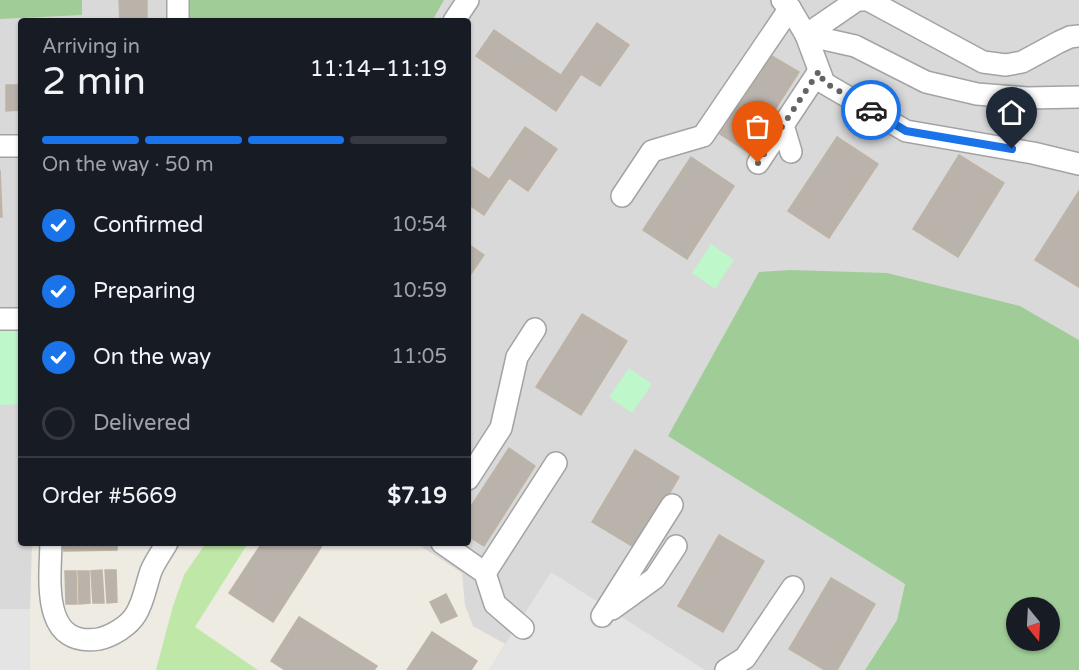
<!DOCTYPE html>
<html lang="en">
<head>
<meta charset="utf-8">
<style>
	body { margin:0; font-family:"Varela Round",sans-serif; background:#242831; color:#f1f3f6; height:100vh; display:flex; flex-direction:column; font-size:22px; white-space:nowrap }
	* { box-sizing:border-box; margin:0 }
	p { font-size:20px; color:#9ea1a6 }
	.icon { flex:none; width:33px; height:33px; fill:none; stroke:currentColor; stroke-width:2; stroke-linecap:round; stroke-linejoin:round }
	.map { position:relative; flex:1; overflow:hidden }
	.details { position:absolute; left:18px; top:18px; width:453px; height:528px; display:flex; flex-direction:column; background:#171b24; border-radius:6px; box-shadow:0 2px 4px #0004 }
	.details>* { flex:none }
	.needle { width:39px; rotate:162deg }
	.tools { position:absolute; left:1006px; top:597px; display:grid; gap:12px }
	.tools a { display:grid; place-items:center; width:54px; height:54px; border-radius:50%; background:#171b24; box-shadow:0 2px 4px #0004; font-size:30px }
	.pin { position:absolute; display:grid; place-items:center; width:51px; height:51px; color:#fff; margin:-62px -26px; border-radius:50% 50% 50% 0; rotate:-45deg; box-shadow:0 0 6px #0007 }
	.pin .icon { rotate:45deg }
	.courier { position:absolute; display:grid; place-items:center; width:60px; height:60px; margin:-30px; border:4px solid #1a73e8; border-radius:50%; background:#fff; color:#222; box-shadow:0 2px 8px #0007 }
	.overview em { font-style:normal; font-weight:600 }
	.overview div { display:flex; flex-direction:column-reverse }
	.overview { display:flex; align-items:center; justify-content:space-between; height:102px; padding:0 24px }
	h1 { font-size:39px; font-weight:600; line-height:45px }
	.bar { display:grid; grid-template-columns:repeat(4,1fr); gap:9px 6px; align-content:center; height:72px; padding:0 24px }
	.bar i { height:8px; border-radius:4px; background:#363941 }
	.bar .active { background:#1a73e8 }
	.bar p { grid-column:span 4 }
	.line { display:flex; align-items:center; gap:15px; padding:0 24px; border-top:2px solid #363941 }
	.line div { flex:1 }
	ol { padding:0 24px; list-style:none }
	li { display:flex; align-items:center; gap:18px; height:66px }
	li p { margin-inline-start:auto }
	li .icon { padding:6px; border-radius:50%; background:#1a73e8; color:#fff; stroke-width:4 }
	li:last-child { color:#9ea1a6 }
	li i { width:33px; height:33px; border:3px solid #363941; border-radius:50% }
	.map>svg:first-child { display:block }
	.residential { fill:#dad9d9 }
	.grass { fill:#bfe7a8 }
	.forest { fill:#a0cc97; fill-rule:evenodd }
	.park { fill:#bef7ca }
	.parking { fill:#e4e4e4 }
	.building { fill:#bab3ab; stroke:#beb3a5; stroke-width:1.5 }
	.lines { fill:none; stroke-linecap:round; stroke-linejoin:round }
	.minor-casing { stroke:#a3a3a3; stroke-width:24 }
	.minor { stroke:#fff; stroke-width:21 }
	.done { stroke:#656461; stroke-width:6; stroke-dasharray:0 10.8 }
	.route { stroke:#1a73e8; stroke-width:8 }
</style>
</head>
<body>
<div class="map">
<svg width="1079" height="670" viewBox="0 0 1079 670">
	<rect width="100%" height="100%" fill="#edebe2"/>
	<path class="residential" d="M0,0H1079V340L1020,306L669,436L905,584L897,620L865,670H489L505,644L473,626L465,605L462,573L416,543H468V21H21V543H32L30,609H0Z"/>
	<path class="grass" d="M206,543H248L195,627L258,670H156L173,606L184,575Z"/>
	<g class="forest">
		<path d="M0,0H82V15L0,19Z"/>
		<path d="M186,0H444L432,21H186Z"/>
		<path d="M791,270L887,273L1020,306L1079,340V670H865L897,620L905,584L668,436L759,272ZM1017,608H1050V640H1017Z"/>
	</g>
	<g class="park">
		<path d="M711,244L734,260L715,289L692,273Z"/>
		<path d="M0,327H21V404L0,405Z"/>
		<path d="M629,368L652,384L632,413L609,397Z"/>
	</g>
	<g class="parking">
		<path d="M551,572L705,670H489Z"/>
		<rect x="0" y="609" width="30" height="61"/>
	</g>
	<g class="building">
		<path d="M119,0H147V21H120Z"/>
		<path d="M597,23L629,45L600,86L581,74L574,84L561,75Z"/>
		<path d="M494,30L535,58L517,84L476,56Z"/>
		<path d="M770,55L799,72L748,152L720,134Z"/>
		<path d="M535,58L574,84L556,111L517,84Z"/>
		<path d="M6,85H21V110L6,111Z"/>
		<path d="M525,127L557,149L528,191L509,178L502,188L489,180Z"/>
		<path d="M837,137L878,164L829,238L788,211Z"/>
		<path d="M959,155L1004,183L958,257L913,229Z"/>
		<path d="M691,157L734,186L687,259L643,230Z"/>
		<path d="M468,165L502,188L484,215L468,204Z"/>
		<path d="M0,170L2,217H0Z"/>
		<path d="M1079,191V287L1035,260Z"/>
		<path d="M468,244L484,255L468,278Z"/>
		<path d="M582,314L627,341L581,415L536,387Z"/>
		<path d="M509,448L535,466L484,546L468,536V511Z"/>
		<path d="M635,450L679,477L637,549L592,522Z"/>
		<path d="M719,535L764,561L723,632L678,606Z"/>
		<path d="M63,543H117V550L64,551Z"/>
		<path d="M262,543L323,544L273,622L229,593Z"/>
		<path d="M102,570L104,603H93L91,571Z"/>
		<path d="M105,570H116L117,602L107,603Z"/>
		<path d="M65,571H76L77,604H66Z"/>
		<path d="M78,571H89L90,603L79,604Z"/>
		<path d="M831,578L875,604L837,670H825L789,649Z"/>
		<path d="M446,594L457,616L441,623L430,602Z"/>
		<path d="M299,617L377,666L374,670H285L271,661Z"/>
		<path d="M432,632L477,661L471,670H407Z"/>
	</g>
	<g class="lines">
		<defs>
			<g id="minor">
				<path d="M178,0V21"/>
				<path d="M782,0L790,8L806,35L824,83L906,131L1033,153L1079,164"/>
				<path d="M454,21L468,0"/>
				<path d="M806,35L857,0H868L983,62L1006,65L1022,62L1059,42L1070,37L1079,36"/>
				<path d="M806,35L855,46L926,82L977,94L1027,98L1079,97"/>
				<path d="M783,125L791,152"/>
				<path d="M0,146H21"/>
				<path d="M758,163L819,71"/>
				<path d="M622,196L652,151L703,136L790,8"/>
				<path d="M0,319H21"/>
				<path d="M468,479L501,428L517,357L535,329"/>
				<path d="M51,543C50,580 41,648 99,639C112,636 129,626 136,614C144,601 146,585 151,571C155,561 162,552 167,543"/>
				<path d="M442,543L485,573L495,604L523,628"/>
				<path d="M485,573L556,463"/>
				<path d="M612,609L655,578L676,546"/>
				<path d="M602,616L672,505"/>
				<path d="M726,670L745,658L793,587"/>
			</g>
		</defs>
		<use href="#minor" class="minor-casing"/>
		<use href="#minor" class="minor"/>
	</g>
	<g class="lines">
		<path class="done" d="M758,163L819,71L824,82L871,110"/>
		<path class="route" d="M871,110L906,131L1012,149"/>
	</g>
</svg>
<div class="tools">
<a><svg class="needle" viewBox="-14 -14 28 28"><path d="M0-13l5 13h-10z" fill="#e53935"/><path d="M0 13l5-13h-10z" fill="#9ea1a6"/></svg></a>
</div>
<div class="pin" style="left:758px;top:163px;background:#ea580c"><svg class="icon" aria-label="bag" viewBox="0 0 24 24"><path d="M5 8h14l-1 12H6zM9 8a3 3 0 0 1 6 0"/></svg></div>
<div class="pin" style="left:1012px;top:149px;background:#1f2937"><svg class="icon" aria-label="home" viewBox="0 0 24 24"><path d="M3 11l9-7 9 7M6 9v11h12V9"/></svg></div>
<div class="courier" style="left:871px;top:110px"><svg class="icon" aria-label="car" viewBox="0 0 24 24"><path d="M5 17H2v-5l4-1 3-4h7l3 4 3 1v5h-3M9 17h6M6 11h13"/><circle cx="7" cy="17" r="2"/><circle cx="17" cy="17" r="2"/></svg></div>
<section class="details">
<div class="overview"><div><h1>2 min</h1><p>Arriving in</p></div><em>11:14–11:19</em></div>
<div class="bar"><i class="active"></i><i class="active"></i><i class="active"></i><i></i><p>On the way · 50 m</p></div>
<ol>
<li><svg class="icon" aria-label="check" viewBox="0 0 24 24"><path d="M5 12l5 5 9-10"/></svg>Confirmed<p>10:54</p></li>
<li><svg class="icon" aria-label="check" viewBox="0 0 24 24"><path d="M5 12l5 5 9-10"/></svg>Preparing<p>10:59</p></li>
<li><svg class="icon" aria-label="check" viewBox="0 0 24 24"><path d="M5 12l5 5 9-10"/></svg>On the way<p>11:05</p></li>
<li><i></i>Delivered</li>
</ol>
<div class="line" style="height:78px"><div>Order #5669</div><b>$7.19</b></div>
</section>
</div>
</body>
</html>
